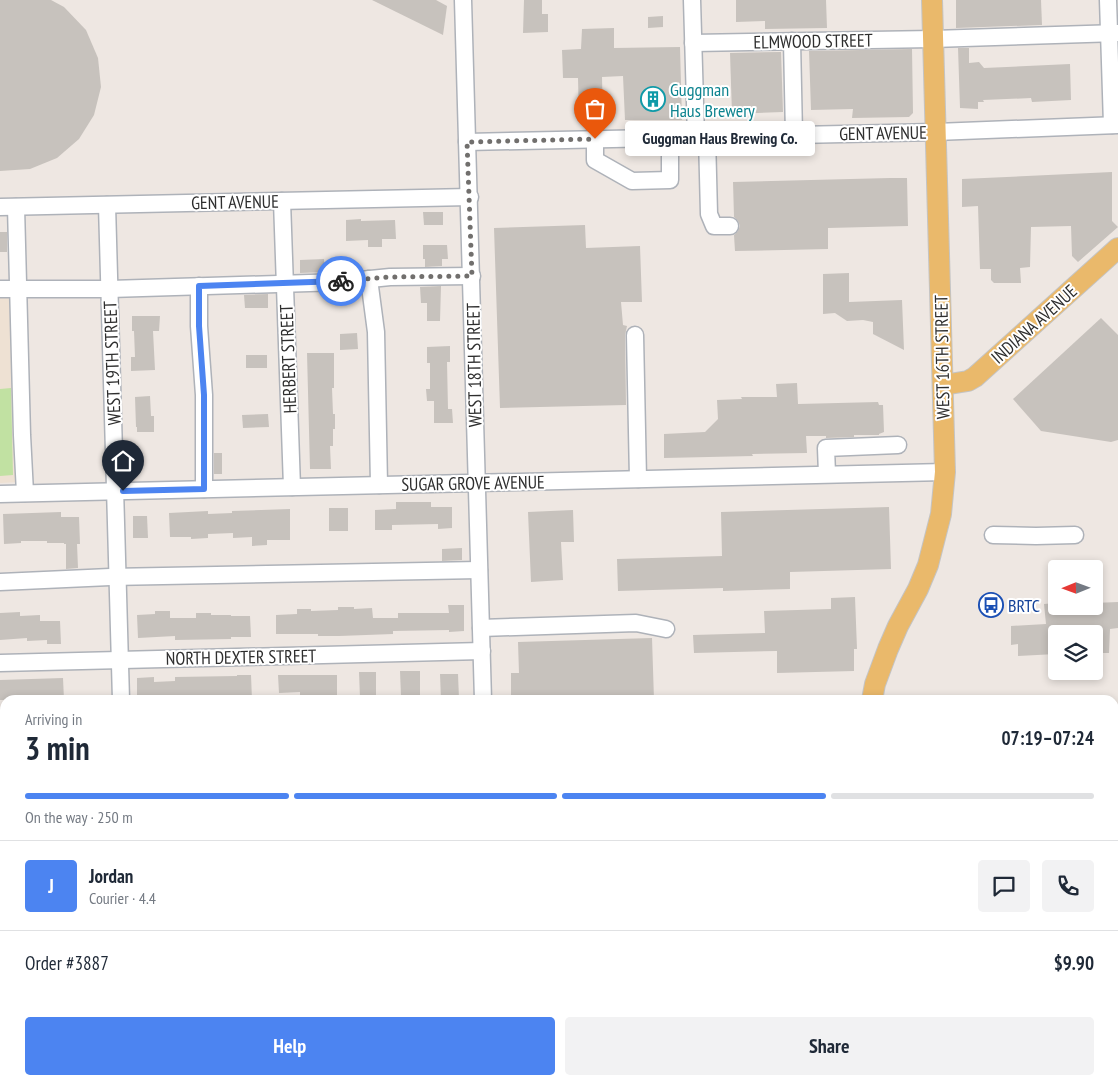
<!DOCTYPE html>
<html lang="en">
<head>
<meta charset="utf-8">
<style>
	body { margin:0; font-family:"PT Sans Narrow",sans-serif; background:#f2f2f3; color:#1f2937; height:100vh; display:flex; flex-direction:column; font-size:19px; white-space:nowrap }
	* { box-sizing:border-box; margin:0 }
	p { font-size:16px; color:#747a83 }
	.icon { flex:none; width:28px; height:28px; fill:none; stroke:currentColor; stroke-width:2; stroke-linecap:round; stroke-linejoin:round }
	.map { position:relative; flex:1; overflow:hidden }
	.drawer { position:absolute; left:0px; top:695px; width:1119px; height:390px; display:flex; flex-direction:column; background:#fff; border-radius:15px 15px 0 0; box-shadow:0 2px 8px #0003 }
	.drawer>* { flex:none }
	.needle { width:32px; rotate:269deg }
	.tools { position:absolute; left:1048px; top:560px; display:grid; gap:10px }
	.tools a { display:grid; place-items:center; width:55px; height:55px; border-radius:5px; background:#fff; box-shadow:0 2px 8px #0003; font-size:25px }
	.pin { position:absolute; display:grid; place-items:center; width:42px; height:42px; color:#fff; margin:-51px -21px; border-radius:50% 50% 50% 0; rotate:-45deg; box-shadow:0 0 5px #0007 }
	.pin .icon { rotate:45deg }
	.courier { position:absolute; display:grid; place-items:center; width:50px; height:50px; margin:-25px; border:4px solid #4c84f1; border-radius:50%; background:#fff; color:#222; box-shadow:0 1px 6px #0007 }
	.bubble { position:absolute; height:35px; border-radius:5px; background:#fff; box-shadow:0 2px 8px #0003; font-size:16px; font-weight:700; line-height:35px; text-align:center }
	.overview em { font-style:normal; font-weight:700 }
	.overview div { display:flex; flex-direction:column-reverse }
	.overview { display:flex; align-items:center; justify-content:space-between; height:85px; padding:0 25px }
	h1 { font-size:32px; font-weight:700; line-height:38px }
	.bar { display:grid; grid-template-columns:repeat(4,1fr); gap:8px 5px; align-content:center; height:60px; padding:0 25px }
	.bar i { height:6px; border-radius:4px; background:#e0e1e3 }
	.bar .on { background:#4c84f1 }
	.bar p { grid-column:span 4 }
	.line { display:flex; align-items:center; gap:12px; padding:0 25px; border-top:1px solid #e0e1e3 }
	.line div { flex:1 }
	.round { display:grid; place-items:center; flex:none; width:52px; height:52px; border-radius:5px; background:#f2f2f3 }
	.action { display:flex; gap:10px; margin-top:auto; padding:10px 25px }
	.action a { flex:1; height:58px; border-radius:5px; background:#4c84f1; color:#fff; font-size:20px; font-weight:700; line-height:58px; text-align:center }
	.action a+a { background:#f2f2f3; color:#1f2937 }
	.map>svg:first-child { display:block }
	.education { fill:#eee1d3 }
	.green { fill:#c1e1a2 }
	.pitch { fill:#d3e79e }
	.building { fill:#c7c2bd }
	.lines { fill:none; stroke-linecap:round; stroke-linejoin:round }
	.minor-casing { stroke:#aeb2b9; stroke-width:19 }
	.major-casing { stroke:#c4c4c4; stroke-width:22 }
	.minor { stroke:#fff; stroke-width:16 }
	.major { stroke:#eab96b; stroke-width:20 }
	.done { stroke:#716f6d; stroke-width:5; stroke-dasharray:0 9 }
	.route { stroke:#4c84f1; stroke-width:6 }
	.labels { text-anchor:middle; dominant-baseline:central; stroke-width:4; stroke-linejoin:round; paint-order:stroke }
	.street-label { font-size:18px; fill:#2e2e2e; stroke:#fff }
	.culture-label { font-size:18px; fill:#0d838f; stroke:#fff; text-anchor:start }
	.transit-label { font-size:18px; fill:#164399; stroke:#fff; text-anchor:start }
</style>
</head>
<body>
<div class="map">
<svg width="1118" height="1085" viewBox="0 0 1118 1085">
	<rect width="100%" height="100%" fill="#eee7e2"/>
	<path class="education" d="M0,298H14L19,482L0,483Z"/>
	<g class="green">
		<path d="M11,388L13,475L0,476V389Z"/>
		<path d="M1114,845H1118V911L1114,912Z"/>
		<path d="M1118,943V1071H1114V944Z"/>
	</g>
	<rect class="pitch" x="578" y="1080" width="192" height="5"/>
	<g class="building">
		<path d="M0,0H51L64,7L86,30L98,58L101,87L94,115L79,139L57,158L30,169L0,171Z"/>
		<path d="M372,0H436L447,6L443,35Z"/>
		<path d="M524,0H542V14H548V32L523,33Z"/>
		<path d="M736,0H826L827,28L765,29V21L736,22Z"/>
		<path d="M956,0H1041L1042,25L956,28Z"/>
		<path d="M663,16V27L648,28V17Z"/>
		<path d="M614,28V48L680,47L682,120H625L623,76L602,77L603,119L579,120L578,78H563L562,50L581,49L582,29Z"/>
		<path d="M958,48H969V63L979,62L984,68L1070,64L1071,100L1032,102L1031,98L983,100L984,102H978V109L960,108Z"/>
		<path d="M912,49L913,113L909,117L852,118L853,109L811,110L809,51Z"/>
		<path d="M781,52L783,112L732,114L730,53Z"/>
		<path d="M1112,172V221L1118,227L1078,262L1072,256L1071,226L1031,227L1030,267L1020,268L1021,283H994L991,280V269H980L978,206L962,207V179Z"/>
		<path d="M890,178H907L908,226L828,228V249L735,251L734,235L738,231L740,226L738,221L734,217L733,182Z"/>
		<path d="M423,212H443V225H424Z"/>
		<path d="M361,219V221L395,220L396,239H382V247H368V240L346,241V220Z"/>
		<path d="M585,225L586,248L640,246L642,302H621L623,325L627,326L625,335L626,405L500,408L494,228Z"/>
		<rect x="0" y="232" width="7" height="20"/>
		<path d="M423,245H447L448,259H442V266L425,267V259H423Z"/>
		<path d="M324,259L325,272L300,273V260Z"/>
		<path d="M849,273V302L902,300L904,350L873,334V322L863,320L847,321L835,313L823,314V274Z"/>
		<path d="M441,286L440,321H427V303H421L420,287Z"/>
		<path d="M268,294V308H245L244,295Z"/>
		<path d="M132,316H160L159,331H153L155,370L131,371V357H135L134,331H132Z"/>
		<path d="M1101,318L1118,335V440L1111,442L1041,431L1013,399Z"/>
		<path d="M357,333L358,349L340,350V334Z"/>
		<path d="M450,346V362H447L448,409H452L453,423H434V401H427L426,389H430V363H427V347Z"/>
		<path d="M307,353H334V388H332L333,414H335V429H333V446H330L331,469H310Z"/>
		<rect x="246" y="355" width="21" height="13"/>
		<path d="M797,383L798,404L878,402L879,405H883L884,432L879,434V435H854V437L826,438V436H806L807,453L752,454L753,456L664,458V434L705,432L718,419L717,400L742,399L741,397H777L776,384Z"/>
		<path d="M150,396L151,416H154V432H137V427H136L135,397Z"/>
		<path d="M268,414L269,427L243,428L242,415Z"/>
		<rect x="214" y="453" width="8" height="21"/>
		<path d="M396,502H431V507H452V528L438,529V524L392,525V530H375V510L396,509Z"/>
		<path d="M889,507L891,569L790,572V589L723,591V588L618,591L617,559L722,556L721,512Z"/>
		<rect x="329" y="508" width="19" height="23"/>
		<path d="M290,509V540H267V545L252,546V537L233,538V533L208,534V538L191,539V537H170L169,513L208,511V514L232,513V511Z"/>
		<path d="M573,510L574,542H561L563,580L531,582L528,512Z"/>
		<path d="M61,512V517H79L80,544H77L78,568L66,569V544H64V543H47V541H21V543L4,544L3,514Z"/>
		<path d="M133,516H147L148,538H133Z"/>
		<path d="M462,548V560L442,561V549Z"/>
		<path d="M855,597L857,649H854V671L777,673V651L694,653L693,635L765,633L764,611L831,609V598Z"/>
		<path d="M1118,602V628L1110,629L1109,653H1094V634H1056V654L1018,656V644L1011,645V626L1046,624L1044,604L1056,603V606H1094V603Z"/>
		<path d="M448,605H464V631L449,632V630L393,631V634L339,636H318V634H276V615L297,614V609H311V611L338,610V607H354V609L372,608L373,618H398V613H449Z"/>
		<path d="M155,611H170V618H196V613H211V615H231V616H250L251,637H231V639L175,640V636L138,638L137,615L155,614Z"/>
		<path d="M20,612V616L40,615V621H60L61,644H47V640L27,641V638L0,640V613Z"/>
		<path d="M652,638L654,700H511V673H519L518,642Z"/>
		<path d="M400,671H420V696H401Z"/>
		<path d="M359,672H376V698H360Z"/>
		<path d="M440,674H458L459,699L441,700Z"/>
		<path d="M237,675H251L252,700H217V697L193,698V700H137V678L154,677V682L175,681V677L237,676Z"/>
		<path d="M278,675H337V700H300V692L279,693Z"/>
		<path d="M63,678L64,700H0V680Z"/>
	</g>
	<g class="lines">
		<defs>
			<g id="minor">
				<path d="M463,0L483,700"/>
				<path d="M692,0L696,137"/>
				<path d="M1108,0L1112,125"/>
				<path d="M792,41L794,135"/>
				<path d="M693,43L933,39L1118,33"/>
				<path d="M707,137L709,214L714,226H730"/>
				<path d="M595,139V160L632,181L670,180V138"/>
				<path d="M467,142L936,132L1118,125"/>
				<path d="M282,201L292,487"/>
				<path d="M107,205L121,700"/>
				<path d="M0,207L470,197"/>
				<path d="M16,207L22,435L25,493"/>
				<path d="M369,279L376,332L379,485"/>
				<path d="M199,286V326L204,395V489"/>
				<path d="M0,289H110L341,282L390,277L472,276"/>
				<path d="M635,335L638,479"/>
				<path d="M827,474L826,448L898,445"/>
				<path d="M0,494L945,472"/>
				<path d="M993,535L1036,536L1075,535"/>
				<path d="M0,582L110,577L479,570"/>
				<path d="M481,628L636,623L666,629"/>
				<path d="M0,663L482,651"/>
				<path d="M0,747H5"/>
				<path d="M1114,809H1118"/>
				<path d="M1114,830H1118"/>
				<path d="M0,836H5"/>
				<path d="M0,930H5"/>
				<path d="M0,1009H5"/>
				<path d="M132,1080V1085"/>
				<path d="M424,1085L495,1083"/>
			</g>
			<g id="major">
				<path d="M943,385L968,381L975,377L1118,248"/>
				<path d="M872,700L875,684L888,649L898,626L918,589L928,565L941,514L945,472L932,0"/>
				<path d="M853,1085V1080"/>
				<path d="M871,1085V1080"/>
			</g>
		</defs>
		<use href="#minor" class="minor-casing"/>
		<use href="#major" class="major-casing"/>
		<use href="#minor" class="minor"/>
		<use href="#major" class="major"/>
	</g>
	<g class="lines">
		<path class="done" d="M341,281L390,277L472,276L467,142L595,139"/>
		<path class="route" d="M123,491L204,489V395L199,326V286L341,281"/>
	</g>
	<defs>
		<symbol id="building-ring" viewBox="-11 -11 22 22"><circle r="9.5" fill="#fff" stroke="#0f9aa8" stroke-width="1.5"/><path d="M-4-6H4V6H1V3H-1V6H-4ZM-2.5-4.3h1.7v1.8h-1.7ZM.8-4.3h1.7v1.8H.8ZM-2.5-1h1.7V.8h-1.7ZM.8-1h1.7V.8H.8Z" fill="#0f9aa8"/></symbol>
		<symbol id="bus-ring" viewBox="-11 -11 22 22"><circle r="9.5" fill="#fff" stroke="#1a4fb4" stroke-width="1.5"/><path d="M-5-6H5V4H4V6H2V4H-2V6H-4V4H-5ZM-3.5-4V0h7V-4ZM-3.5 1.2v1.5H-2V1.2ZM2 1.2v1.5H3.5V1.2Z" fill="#1a4fb4"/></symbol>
	</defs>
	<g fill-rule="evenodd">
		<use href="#building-ring" x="639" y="85" width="28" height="28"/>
		<use href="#bus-ring" x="977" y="591" width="28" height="28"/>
	</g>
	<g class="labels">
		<g class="street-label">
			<text transform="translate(813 41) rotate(-1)">ELMWOOD STREET</text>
			<text transform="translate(883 133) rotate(-1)">GENT AVENUE</text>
			<text transform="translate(235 202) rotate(-1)">GENT AVENUE</text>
			<text transform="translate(1034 324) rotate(-42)">INDIANA AVENUE</text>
			<text transform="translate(942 357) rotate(-91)">WEST 16TH STREET</text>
			<text transform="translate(288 359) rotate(-92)">HERBERT STREET</text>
			<text transform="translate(112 363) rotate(-92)">WEST 19TH STREET</text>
			<text transform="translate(474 365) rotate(-91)">WEST 18TH STREET</text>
			<text transform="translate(473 483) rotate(-1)">SUGAR GROVE AVENUE</text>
			<text transform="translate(241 657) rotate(-1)">NORTH DEXTER STREET</text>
		</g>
		<g class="culture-label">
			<text x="670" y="89">Guggman<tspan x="670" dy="21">Haus Brewery</tspan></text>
		</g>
		<g class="transit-label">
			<text x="1008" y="605">BRTC</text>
		</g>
	</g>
</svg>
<div class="tools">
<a><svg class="needle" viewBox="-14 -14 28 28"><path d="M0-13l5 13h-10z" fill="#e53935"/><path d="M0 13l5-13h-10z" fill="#747a83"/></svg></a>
<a><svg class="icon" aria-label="layers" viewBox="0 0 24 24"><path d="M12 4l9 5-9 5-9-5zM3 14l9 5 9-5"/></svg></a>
</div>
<div class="pin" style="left:595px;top:139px;background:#ea580c"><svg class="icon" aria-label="bag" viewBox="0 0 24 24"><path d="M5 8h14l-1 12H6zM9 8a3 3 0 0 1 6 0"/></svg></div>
<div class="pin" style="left:123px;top:491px;background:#1f2937"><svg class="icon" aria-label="home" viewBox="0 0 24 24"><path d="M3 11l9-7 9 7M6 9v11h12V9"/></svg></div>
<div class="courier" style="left:341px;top:281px"><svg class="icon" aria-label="bike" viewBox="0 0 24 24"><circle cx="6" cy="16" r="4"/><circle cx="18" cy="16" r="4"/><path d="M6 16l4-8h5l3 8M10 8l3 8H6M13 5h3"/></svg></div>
<div class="bubble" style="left:625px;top:121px;width:190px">Guggman Haus Brewing Co.</div>
<section class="drawer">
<div class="overview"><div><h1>3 min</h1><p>Arriving in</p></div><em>07:19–07:24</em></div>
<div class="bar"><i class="on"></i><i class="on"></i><i class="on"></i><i></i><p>On the way · 250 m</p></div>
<div class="line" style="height:90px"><b class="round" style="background:#4c84f1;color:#fff">J</b><div><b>Jordan</b><p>Courier · 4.4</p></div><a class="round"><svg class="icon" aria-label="chat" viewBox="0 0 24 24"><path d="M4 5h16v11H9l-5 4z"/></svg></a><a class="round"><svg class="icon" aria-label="phone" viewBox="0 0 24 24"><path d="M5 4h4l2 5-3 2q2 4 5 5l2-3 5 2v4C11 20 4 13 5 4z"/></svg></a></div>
<div class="line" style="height:65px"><div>Order #3887</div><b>$9.90</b></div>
<div class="action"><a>Help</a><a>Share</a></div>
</section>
</div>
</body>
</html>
